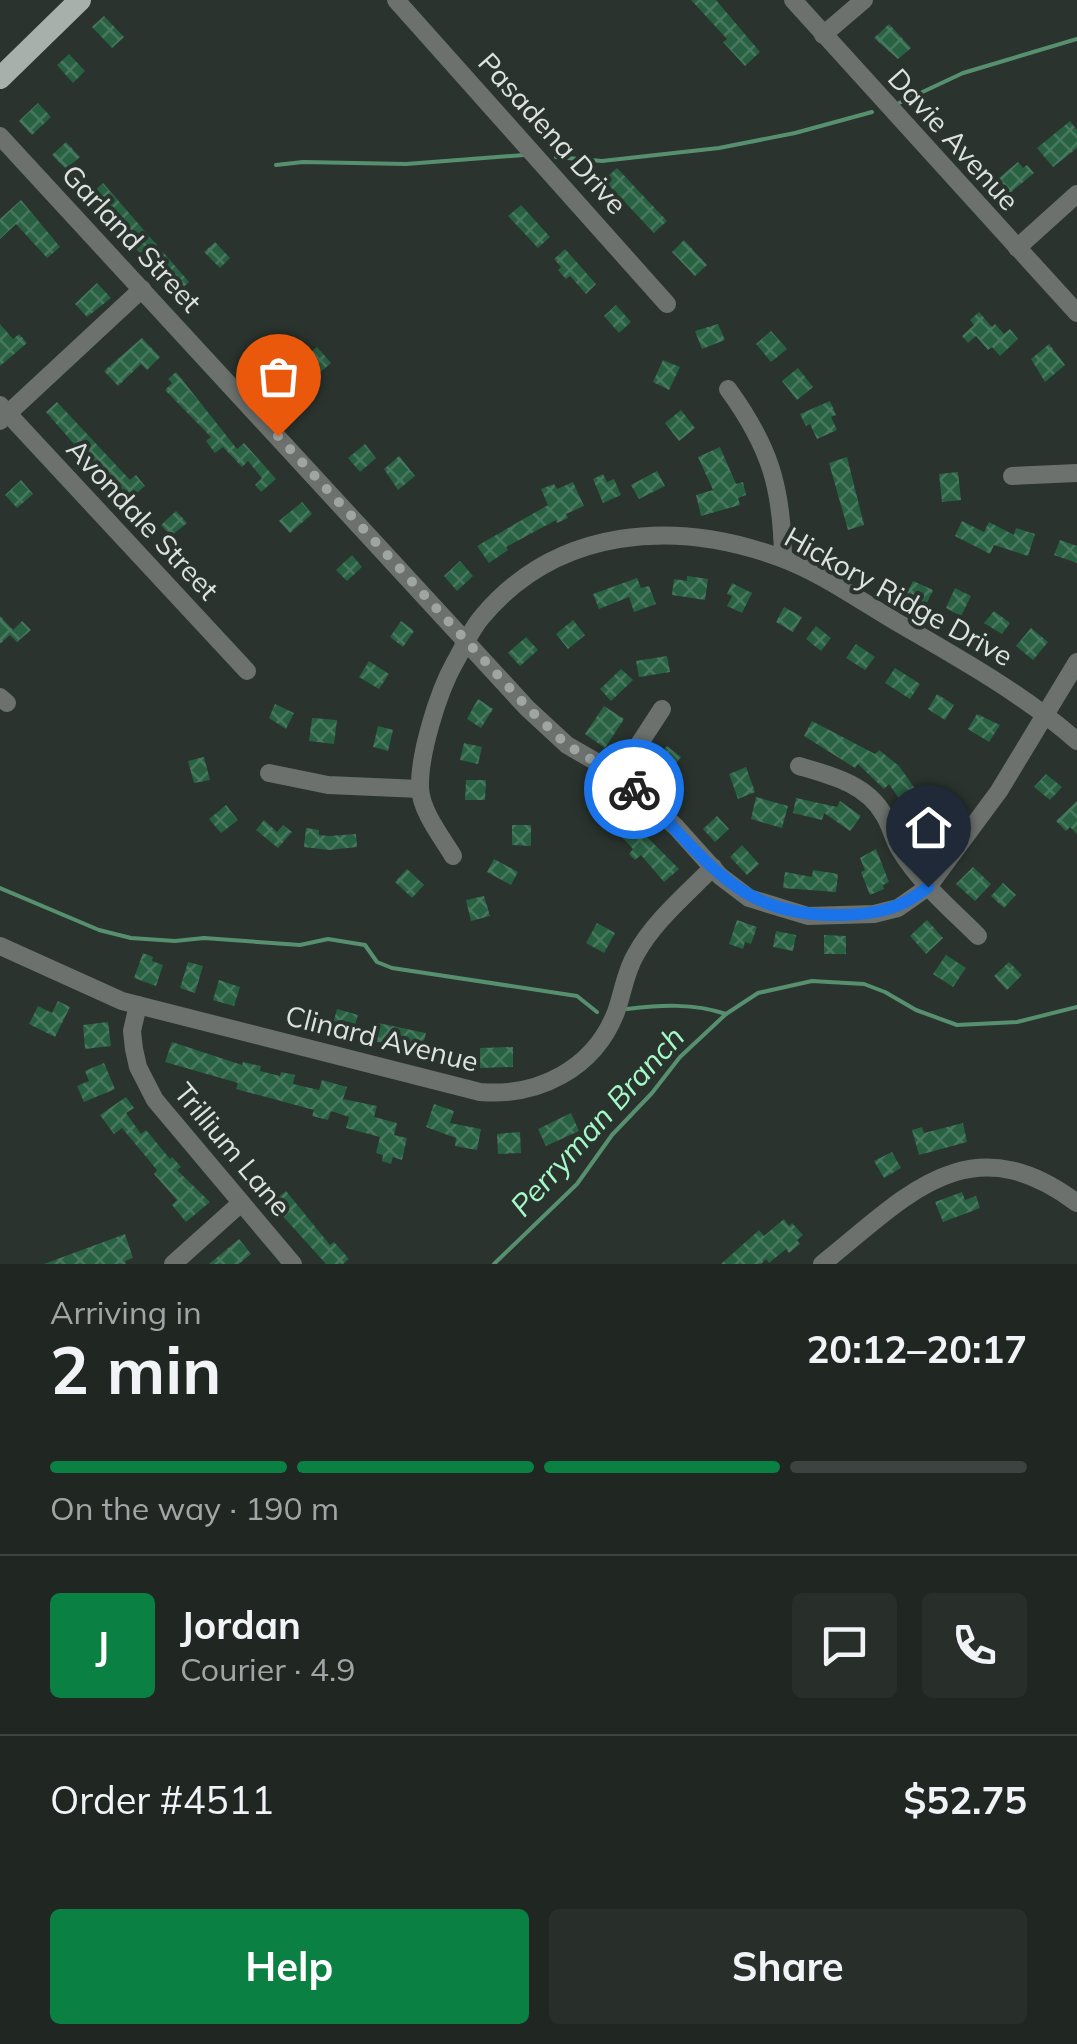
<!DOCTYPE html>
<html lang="en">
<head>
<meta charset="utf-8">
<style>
	body { margin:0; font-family:Mulish,sans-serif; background:#282e2a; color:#f1f3f6; height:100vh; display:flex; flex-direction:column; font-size:38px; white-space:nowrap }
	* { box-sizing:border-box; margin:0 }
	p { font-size:32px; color:#a2a5a5 }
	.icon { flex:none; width:55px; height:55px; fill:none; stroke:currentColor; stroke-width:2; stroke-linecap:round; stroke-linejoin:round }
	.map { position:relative; height:1264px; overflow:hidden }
	.panel { display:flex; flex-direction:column; background:#202622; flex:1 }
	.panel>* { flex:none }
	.pin { position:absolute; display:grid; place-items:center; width:85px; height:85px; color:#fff; margin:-102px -42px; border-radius:50% 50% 50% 0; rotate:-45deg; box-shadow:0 0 10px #0007 }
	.pin .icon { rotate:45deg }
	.courier { position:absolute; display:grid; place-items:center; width:100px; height:100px; margin:-50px; border:8px solid #1a73e8; border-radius:50%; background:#fff; color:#222; box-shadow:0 2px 12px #0007 }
	.summary em { font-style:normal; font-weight:700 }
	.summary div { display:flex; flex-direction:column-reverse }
	.summary { display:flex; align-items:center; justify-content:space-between; height:170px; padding:0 50px }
	h1 { font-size:65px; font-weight:700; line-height:75px }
	.bar { display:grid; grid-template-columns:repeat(4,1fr); gap:15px 10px; align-content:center; height:120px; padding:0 50px }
	.bar i { height:12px; border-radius:8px; background:#3d4340 }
	.bar .selected { background:#0b8043 }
	.bar p { grid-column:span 4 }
	.line { display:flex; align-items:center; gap:25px; padding:0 50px; border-top:2px solid #3d4340 }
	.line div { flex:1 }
	.round { display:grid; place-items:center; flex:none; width:105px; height:105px; border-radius:10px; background:#282e2a }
	.primary-button { display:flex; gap:20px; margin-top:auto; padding:20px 50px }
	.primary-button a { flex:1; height:115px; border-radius:10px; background:#0b8043; color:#fff; font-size:40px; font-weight:700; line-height:115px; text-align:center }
	.primary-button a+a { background:#282e2a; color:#f1f3f6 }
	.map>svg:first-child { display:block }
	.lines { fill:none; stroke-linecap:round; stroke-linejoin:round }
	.stream { stroke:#57906f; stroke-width:4 }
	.building { fill:url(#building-cross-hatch) }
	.minor { stroke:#6c716e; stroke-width:18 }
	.major { stroke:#a7b0aa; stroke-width:22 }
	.done { stroke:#9fa5a2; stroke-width:10; stroke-dasharray:0 18 }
	.route { stroke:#1a73e8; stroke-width:12 }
	.labels { text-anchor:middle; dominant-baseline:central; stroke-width:8; stroke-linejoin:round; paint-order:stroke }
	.street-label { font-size:28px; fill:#dee3e0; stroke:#2a332e }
	.water-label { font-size:30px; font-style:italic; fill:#a4fac7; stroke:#2a332e }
</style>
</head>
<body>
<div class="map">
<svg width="1077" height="1264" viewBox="0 0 1077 1264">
	<defs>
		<pattern id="building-cross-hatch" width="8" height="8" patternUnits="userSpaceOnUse" patternTransform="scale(2.5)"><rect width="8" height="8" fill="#296143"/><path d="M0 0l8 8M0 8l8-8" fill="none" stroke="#48785e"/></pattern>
	</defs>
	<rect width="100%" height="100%" fill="#2a332e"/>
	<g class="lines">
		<g class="stream">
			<path d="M899,103L963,73L1077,39"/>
			<path d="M556,157L602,161L719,148L795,133L872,112"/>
			<path d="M276,165L303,162L406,164L524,155"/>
			<path d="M0,888L99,930L131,938L175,941L204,938L300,945L328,939L365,945L377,962L392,968L577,996L597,1012"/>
			<path d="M627,1009C661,1005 693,1003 726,1014"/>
			<path d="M494,1264L577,1184L612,1135L652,1093L680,1057L726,1014L758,993L812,981L864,984L885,992L916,1010L957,1025L1017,1022L1077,1007"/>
		</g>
	</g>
	<g class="building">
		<path d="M691,0H716L760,52L745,66L723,42L727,39Z"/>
		<path d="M104,16L124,37L112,48L92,27Z"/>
		<path d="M889,24L911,48L898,59L874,38Z"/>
		<path d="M69,54L85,71L73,83L57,65Z"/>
		<path d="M38,103L51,117L32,135L19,121Z"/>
		<path d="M1070,121L1077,130V148L1053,167L1037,148Z"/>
		<path d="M66,142L80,157L66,169L52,155Z"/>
		<path d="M1018,162L1023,168L1027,165L1034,173L1010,193L998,179Z"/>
		<path d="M617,168L667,221L654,233L604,180Z"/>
		<path d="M103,183L189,282L176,294L89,196Z"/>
		<path d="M21,200L60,247L47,258L16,224L0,239V219Z"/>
		<path d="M521,205L550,237L538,248L508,216Z"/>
		<path d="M684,240L707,265L695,276L672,252Z"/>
		<path d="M215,242L230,258L220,268L204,252Z"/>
		<path d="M565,249L596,284L586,294L570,276L566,279L558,270L561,267L554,259Z"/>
		<path d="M97,283L111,298L87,317L75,304Z"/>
		<path d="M616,305L631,322L619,333L604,316Z"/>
		<path d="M979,312L992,327L995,324L1004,334L1010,329L1018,339L1000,356L992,347L988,350L976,336L968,343L962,336L974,325L970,320Z"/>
		<path d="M0,324L13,339L19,334L27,343L0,366Z"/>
		<path d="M718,324L725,340L702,349L695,331Z"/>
		<path d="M771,331L787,349L771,362L756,344Z"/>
		<path d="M142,338L160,357L147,370L141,364L118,386L104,371Z"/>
		<path d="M1049,344L1065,365L1045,382L1031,359Z"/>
		<path d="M317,347L331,363L317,375L303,358Z"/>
		<path d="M268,351L280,363L265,378L250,362L259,352L263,356Z"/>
		<path d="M663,360L680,367L669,390L653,382Z"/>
		<path d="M798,368L813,387L797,400L782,381Z"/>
		<path d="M176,372L237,449L244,443L276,479L261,492L255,485L262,478L248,461L242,467L223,447L215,453L206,441L211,437L165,390L172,383L168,379Z"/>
		<path d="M295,382L307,395L293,407L281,394Z"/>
		<path d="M830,401L836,415L831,417L837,430L817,439L810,424L806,426L800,414Z"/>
		<path d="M57,402L130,480L136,475L145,486L127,501L111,482L109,484L46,412Z"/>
		<path d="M681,410L695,428L679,441L665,423Z"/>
		<path d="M365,444L376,458L360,472L348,458Z"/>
		<path d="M720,447L736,484L743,482L746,495L738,498L740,505L701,516L696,495L713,490L698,457Z"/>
		<path d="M399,456L415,476L398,490L384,469Z"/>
		<path d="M847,457L864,525L848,530L829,463Z"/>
		<path d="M657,471L665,486L639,499L631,485Z"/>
		<path d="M958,472L961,500L942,502L939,474Z"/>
		<path d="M603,474L607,482L614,479L621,495L603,503L593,479Z"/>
		<path d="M21,480L33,494L17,508L5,495Z"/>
		<path d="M573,482L584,506L566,514L568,518L557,523L556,520L506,547L508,550L489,563L477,546L548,505L541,489L554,484L557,489Z"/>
		<path d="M302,502L312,514L290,533L279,521Z"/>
		<path d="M176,511L187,523L171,536L161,525Z"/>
		<path d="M962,521L984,532L989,522L1014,535L1016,528L1035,534L1028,556L994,545L990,554L955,536Z"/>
		<path d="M1060,540L1077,546V563L1054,555Z"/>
		<path d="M352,555L362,567L347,581L336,570Z"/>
		<path d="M460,561L473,576L457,591L444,576Z"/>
		<path d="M687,576L708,579L705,600L672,595L674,579L687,581Z"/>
		<path d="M637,578L641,588L649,586L656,604L634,612L629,597L599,609L593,594Z"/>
		<path d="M913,581L933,590L924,609L911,603L913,599L906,595Z"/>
		<path d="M732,583L752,593L742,613L727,606L732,596L727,594Z"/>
		<path d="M955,588L971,596L961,616L946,608Z"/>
		<path d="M784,607L802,617L793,632L776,622Z"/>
		<path d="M994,611L1010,623L1002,634L984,623Z"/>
		<path d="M0,616L13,630L22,621L31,630L17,642L10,635L0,644Z"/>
		<path d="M573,620L585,635L568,649L556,634Z"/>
		<path d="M401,621L414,631L403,647L390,637Z"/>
		<path d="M816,626L831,638L821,651L806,639Z"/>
		<path d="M1031,628L1048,642L1033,660L1016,646Z"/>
		<path d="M526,637L538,650L520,666L508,653Z"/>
		<path d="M856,644L875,657L865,670L846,658Z"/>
		<path d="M667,656L670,672L639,677L636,661Z"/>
		<path d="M369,661L389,674L379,689L359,677Z"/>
		<path d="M895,668L920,684L910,699L885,683Z"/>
		<path d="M621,669L633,680L611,701L600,689Z"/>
		<path d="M937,694L954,705L945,720L928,709Z"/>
		<path d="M478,699L493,709L481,728L467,719Z"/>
		<path d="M275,704L294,713L286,729L269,718Z"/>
		<path d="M604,706L624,719L605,748L585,734Z"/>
		<path d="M977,714L1000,725L989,742L968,729Z"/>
		<path d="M312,718L337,720L334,744L309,741Z"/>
		<path d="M812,721L875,754L879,750L899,766L923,800L908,811L889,784L884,789L858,764L855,768L804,736Z"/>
		<path d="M378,726L393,730L388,751L373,747Z"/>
		<path d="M464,743L482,747L478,764L460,760Z"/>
		<path d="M667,746L681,757L659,784L646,773Z"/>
		<path d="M204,757L210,780L194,783L188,761Z"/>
		<path d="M746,767L755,792L738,799L729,774Z"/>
		<path d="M1046,774L1062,787L1050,800L1034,787Z"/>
		<path d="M466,780H486L485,800H465Z"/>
		<path d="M602,795L618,810L604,825L589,809Z"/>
		<path d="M756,797L788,806L782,828L751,819Z"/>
		<path d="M796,798L837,807L840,801L861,816L850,831L824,813L822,820L793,813Z"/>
		<path d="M1077,801V834L1070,827L1066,831L1056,821Z"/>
		<path d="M226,805L238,820L221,833L209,819Z"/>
		<path d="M717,816L729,829L715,842L703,829Z"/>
		<path d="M932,819L943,839L923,850L914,829Z"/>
		<path d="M264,820L277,832L283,825L292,832L278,848L256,830Z"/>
		<path d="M512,825H531V846L512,845Z"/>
		<path d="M635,825L679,869L664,882L641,855L635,860L629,854L633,849L622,837Z"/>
		<path d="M306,828L319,830V835L329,836L356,834L357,847L329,850L304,847Z"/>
		<path d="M742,845L759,864L747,875L730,857Z"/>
		<path d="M876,849L889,882L883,885L884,889L870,895L861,872L865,870L860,858Z"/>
		<path d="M494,859L518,872L511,885L487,872Z"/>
		<path d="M973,867L991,884L975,901L956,884Z"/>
		<path d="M407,869L424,885L412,898L395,882Z"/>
		<path d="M813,870L838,874L836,892L783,888L785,872L812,877Z"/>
		<path d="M1003,883L1016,895L1004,908L991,896Z"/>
		<path d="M484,896L490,916L471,921L466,900Z"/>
		<path d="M737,920L757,927L751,944L745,942L743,949L729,944Z"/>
		<path d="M927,920L943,938L926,954L910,936Z"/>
		<path d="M597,923L615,933L604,953L586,943Z"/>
		<path d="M776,931L796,935L793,951L773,947Z"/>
		<path d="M824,935L846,936V954H824Z"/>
		<path d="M143,953L153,957L152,961L163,965L156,986L134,978Z"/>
		<path d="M946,955L966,968L953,987L933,974Z"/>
		<path d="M188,962L203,966L195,993L180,988Z"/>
		<path d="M1009,962L1022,975L1007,990L994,976Z"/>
		<path d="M219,980L240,987L234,1006L213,1000Z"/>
		<path d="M58,1001L70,1007L55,1037L29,1024L38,1006L52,1013Z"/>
		<path d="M337,1009L358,1015L352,1034L332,1028Z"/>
		<path d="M108,1022L111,1046L85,1049L83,1025Z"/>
		<path d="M378,1023L426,1033L421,1052L374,1041Z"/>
		<path d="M172,1042L242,1065L243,1062L261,1066L260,1071L280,1076L281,1072L295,1075L293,1084L319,1090L322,1080L347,1087L343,1099L377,1106L374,1117L397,1123L394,1135L407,1138L402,1160L393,1157L391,1164L382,1161L383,1155L376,1153L380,1137L346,1128L349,1117L331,1111L328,1120L312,1116L314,1110L236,1089L238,1083L165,1062Z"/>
		<path d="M513,1047V1067L480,1068V1048Z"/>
		<path d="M104,1063L115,1089L84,1102L77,1086L89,1081L85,1071Z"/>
		<path d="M126,1097L134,1108L126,1113L141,1134L146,1130L170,1159L172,1157L181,1167L177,1170L210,1202L186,1222L172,1205L177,1200L154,1174L157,1170L122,1128L114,1134L100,1115Z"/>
		<path d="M434,1104L454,1111L450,1123L481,1129L477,1150L455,1146L456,1138L426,1127Z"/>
		<path d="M571,1113L579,1131L546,1146L538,1129Z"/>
		<path d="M963,1123L967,1142L919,1155L912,1130L922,1127L924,1133Z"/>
		<path d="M520,1132L521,1153L498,1154L497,1134Z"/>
		<path d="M892,1152L901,1168L884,1178L874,1161Z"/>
		<path d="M286,1191L330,1245L334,1242L349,1259L343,1264H326L271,1203Z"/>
		<path d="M962,1192L965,1200L976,1196L980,1208L943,1222L935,1202Z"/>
		<path d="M784,1219L789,1226L792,1223L803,1235L797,1240L800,1244L789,1253L786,1249L769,1263L766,1259L761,1264H721L759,1230L764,1236Z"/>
		<path d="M125,1234L133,1258L125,1261L126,1264H44Z"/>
		<path d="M239,1239L251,1254L239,1264H209Z"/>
	</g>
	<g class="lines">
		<g class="minor">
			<path d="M396,0L667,304"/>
			<path d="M793,0L1077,313"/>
			<path d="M823,35L864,0"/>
			<path d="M0,136L527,708L567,745L619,775L676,827L720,876L749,898L808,916L874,914L898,908L928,887L999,791L1077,662"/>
			<path d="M1017,248L1077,194"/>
			<path d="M728,389C770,447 782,487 783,558"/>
			<path d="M0,405L247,671"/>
			<path d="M0,421L142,289"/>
			<path d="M1012,476L1077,473"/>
			<path d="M0,697L7,703"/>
			<path d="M799,766C830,775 867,784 884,815C891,826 893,839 900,850C920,883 951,909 978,936"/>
			<path d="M269,773L328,785L420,789"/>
			<path d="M619,775L662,709"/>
			<path d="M453,856C441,836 421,811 420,788C419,754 438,693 454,664C463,649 470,631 481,618C557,526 676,519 781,558C822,573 862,602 900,624C962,660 1023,694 1077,741"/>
			<path d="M0,946L122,1001L480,1092C538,1097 594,1069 616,1012C623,993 625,972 636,954C654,921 687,894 713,867"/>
			<path d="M138,1005L132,1031L134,1049L138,1067L155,1100L293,1264"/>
			<path d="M173,1264L241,1203"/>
			<path d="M822,1264C905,1198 968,1121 1077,1203"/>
		</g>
		<path class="major" d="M0,78L80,0"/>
	</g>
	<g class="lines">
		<path class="done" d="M278,436L528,708L567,745L619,776L634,789"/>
		<path class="route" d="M634,789C708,855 732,918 843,915C877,914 901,909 928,887"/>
	</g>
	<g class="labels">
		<g class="street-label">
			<text transform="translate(553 133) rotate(48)">Pasadena Drive</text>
			<text transform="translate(954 139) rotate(48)">Davie Avenue</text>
			<text transform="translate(132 238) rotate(47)">Garland Street</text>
			<text transform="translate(143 519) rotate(47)">Avondale Street</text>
			<text transform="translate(899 596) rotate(29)">Hickory Ridge Drive</text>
			<text transform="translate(382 1038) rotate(14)">Clinard Avenue</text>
			<text transform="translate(233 1149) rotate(50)">Trillium Lane</text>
		</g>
		<g class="water-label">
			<text transform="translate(597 1121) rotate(-48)">Perryman Branch</text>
		</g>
	</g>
</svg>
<div class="pin" style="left:278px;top:436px;background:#ea580c"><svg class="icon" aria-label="bag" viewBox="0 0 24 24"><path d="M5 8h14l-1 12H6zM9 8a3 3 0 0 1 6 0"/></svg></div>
<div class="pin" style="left:928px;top:887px;background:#1f2937"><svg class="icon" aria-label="home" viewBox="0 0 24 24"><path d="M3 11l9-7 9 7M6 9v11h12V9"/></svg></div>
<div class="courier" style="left:634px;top:789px"><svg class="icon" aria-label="bike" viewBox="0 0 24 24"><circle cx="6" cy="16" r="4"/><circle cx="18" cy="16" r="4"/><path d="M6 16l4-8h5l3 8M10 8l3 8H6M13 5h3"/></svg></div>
</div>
<section class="panel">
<div class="summary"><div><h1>2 min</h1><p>Arriving in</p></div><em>20:12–20:17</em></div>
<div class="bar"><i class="selected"></i><i class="selected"></i><i class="selected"></i><i></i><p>On the way · 190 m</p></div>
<div class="line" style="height:180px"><b class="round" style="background:#0b8043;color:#fff">J</b><div><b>Jordan</b><p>Courier · 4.9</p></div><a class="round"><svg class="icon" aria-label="chat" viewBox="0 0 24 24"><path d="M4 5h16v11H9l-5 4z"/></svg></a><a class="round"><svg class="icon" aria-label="phone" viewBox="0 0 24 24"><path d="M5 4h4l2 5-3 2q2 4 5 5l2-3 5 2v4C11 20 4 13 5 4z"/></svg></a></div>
<div class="line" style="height:130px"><div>Order #4511</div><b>$52.75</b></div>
<div class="primary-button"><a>Help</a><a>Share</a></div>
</section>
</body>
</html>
